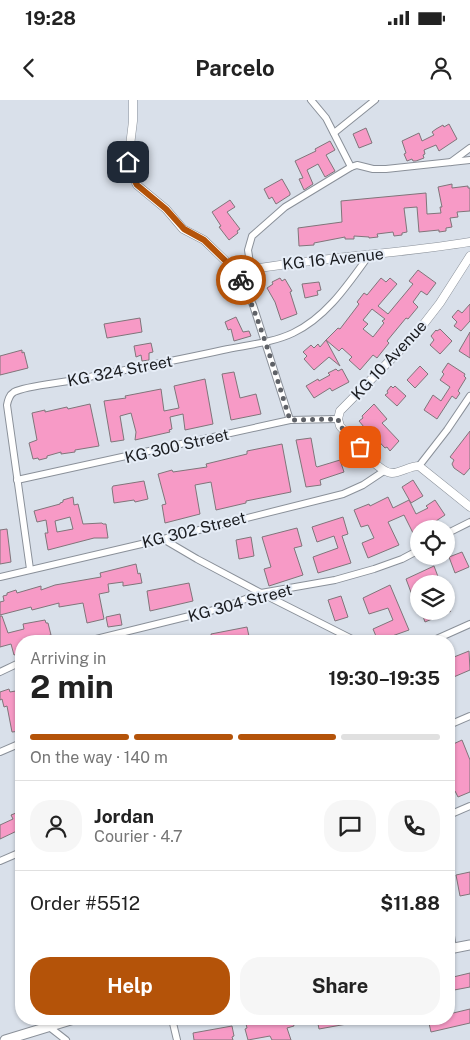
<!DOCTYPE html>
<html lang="en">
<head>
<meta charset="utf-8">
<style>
	body { margin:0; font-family:"Public Sans",sans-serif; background:#f6f6f6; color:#222; height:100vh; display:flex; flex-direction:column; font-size:19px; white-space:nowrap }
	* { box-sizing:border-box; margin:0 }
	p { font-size:16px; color:#767676 }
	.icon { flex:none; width:28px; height:28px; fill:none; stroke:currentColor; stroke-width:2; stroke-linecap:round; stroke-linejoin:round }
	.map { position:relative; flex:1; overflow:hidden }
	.side { position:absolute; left:15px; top:535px; width:440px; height:390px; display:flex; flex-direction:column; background:#fff; border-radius:20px; box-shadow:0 1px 4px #0004 }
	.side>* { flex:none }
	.controls { position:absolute; left:410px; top:420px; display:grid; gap:10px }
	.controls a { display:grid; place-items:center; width:45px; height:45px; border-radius:50%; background:#fff; box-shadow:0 1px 4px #0004; font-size:25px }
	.pin { position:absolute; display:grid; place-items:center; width:42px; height:42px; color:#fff; margin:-21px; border-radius:10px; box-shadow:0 2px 8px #0006 }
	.courier { position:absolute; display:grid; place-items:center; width:50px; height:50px; margin:-25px; border:4px solid #b45309; border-radius:50%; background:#fff; color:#222; box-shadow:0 1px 6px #0007 }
	.head em { font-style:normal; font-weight:700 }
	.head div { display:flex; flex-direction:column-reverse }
	.head { display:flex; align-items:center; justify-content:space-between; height:85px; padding:0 15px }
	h1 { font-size:32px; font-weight:700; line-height:38px }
	.bar { display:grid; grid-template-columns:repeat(4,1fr); gap:8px 5px; align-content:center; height:60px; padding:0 15px }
	.bar i { height:6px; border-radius:4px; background:#e0e0e0 }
	.bar .active { background:#b45309 }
	.bar p { grid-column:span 4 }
	.line { display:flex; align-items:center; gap:12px; padding:0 15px; border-top:1px solid #e0e0e0 }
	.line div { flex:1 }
	.round { display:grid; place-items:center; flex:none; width:52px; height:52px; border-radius:20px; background:#f6f6f6 }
	.cta { display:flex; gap:10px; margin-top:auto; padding:10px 15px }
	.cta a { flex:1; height:58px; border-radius:20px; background:#b45309; color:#fff; font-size:20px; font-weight:700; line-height:58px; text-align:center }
	.cta a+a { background:#f6f6f6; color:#222 }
	.status { display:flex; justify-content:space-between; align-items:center; height:35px; padding:0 25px; background:#fff; direction:ltr }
	.status svg { height:14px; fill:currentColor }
	header { display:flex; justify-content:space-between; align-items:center; height:65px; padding:0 15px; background:#fff; font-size:22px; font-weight:700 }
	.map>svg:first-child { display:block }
	.building { fill:#f79ac6; stroke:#80757a; fill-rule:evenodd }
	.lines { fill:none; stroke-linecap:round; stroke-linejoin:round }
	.minor-casing { stroke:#8a9099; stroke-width:8 }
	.tertiary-casing { stroke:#8a9099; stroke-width:9 }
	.secondary-casing { stroke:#8a9099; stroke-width:11 }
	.minor { stroke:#fff; stroke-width:6 }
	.tertiary { stroke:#fff; stroke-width:8 }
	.secondary { stroke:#fff; stroke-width:9 }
	.done { stroke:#5e6167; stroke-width:5; stroke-dasharray:0 9 }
	.route { stroke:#b45309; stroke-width:6 }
	.labels { text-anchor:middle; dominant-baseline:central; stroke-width:4; stroke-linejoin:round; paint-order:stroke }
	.street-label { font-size:16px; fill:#1b1d21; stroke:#e6edf7 }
</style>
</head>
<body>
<div class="status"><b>19:28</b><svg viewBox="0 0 49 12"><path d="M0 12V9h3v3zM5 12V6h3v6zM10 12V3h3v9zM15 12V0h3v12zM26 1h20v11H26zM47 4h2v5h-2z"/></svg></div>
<header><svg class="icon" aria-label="back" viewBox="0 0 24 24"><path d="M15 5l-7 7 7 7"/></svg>Parcelo<svg class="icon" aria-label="person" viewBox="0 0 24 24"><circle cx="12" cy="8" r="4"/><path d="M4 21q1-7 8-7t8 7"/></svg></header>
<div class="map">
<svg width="470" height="940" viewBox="0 0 470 940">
	<rect width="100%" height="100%" fill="#d9e0ea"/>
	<g class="building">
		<path d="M449,24L457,39L439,51L436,45L424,50L425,54L423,55L424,58L416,61H413L412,59L407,61L404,54L406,53L402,41L419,33L422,41L434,35L432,32L436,29L443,25L444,27Z"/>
		<path d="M366,28L372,43L359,48L353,34Z"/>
		<path d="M330,41L335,50L326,55L335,71L325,77L318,64L307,70L313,84L304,90L299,79L303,78L295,61L316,51L315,49Z"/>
		<path d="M282,79L290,93V95L276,104L272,97L269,99L264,89Z"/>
		<path d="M452,84V88L468,86V88H470V111L457,112L458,117L450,118L452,127L446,128V131L439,132V130L419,132L417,107L404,108L407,132L402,133V135L394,136L393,132L377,134L378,137L369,138V137L354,136V139H345V137L314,143V145L299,146L298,128L342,122L341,101L426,93L427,114L441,113L440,107H442L438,87Z"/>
		<path d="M230,100L235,107L227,112L240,129L237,131L238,133L229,140L219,127L221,126L212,112Z"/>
		<path d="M418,170L436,183L427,195L421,191L413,202L418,207L408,219L406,218L387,241L389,243L377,258L373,255L360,270L349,260L352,257L342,248L339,251L326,240L338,228L340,229L356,208L359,204L357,202L364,193L367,195L381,178L386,182L390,178L397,184L378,206L388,214L413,184L409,181ZM372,209L385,219L382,221L384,223L373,237L363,229L368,224L363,220Z"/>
		<path d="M280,178L282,181L285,179L292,191L290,192L297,214L281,220L275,202L267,188L273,184L272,182Z"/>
		<path d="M319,182L321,190L317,191L318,195L305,198L302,184Z"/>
		<path d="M470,204V221L461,231L454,226L457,222L452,217L458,210L462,213Z"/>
		<path d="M236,217L243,232L249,231L251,236L234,241L231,229L228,230L225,222Z"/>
		<path d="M140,218L142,232L107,238L104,224Z"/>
		<path d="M440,229L452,241L440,254L430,245L434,240L431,236L436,230L437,231Z"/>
		<path d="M470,232V258L459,251Z"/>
		<path d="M326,240L340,266L329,257L314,270L304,259L307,256L303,252L311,245L314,248L318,244L320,247Z"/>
		<path d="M151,243L153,252L149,253V260L142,261L141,255L136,257L134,246Z"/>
		<path d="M22,250V253L24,252L28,268L0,275V256Z"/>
		<path d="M448,263L465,274L464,276L466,278L458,291L460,293L456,299L452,296L437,319L424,310L433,295L441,301L450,287L440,280L444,274L442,272Z"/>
		<path d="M420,266L428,274L415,288L407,280Z"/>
		<path d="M336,269L338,271L342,269L349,282L332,291L330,288L314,298L306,286L318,279L319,281L330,275L328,273Z"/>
		<path d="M234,272L240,298L256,294L261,314L231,320L222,274Z"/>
		<path d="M205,279L213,324L185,330L183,314L170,317L172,329L169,330L170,332L135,340L136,332L131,313L120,316L124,340L111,342L104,301L126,298L125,296L161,289L164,311L179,308L174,286Z"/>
		<path d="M391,286L393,288L395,286L406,296L397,306L385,295L388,293L387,291Z"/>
		<path d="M90,304L99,346L75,350V352L61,354V352L47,356V358L39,360L38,358L33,359L29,343L37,340L32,313L45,310V312L67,307L68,309Z"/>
		<path d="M374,304L387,319L382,323L399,341L390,351L387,347L385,348L370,332L369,333L359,321L363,318L362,316Z"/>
		<path d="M470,331V368L464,375L454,368L452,364L454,360L450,357Z"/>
		<path d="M311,338L316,366L317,367L340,360L344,372L320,380L321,385L306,387L296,340Z"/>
		<path d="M282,344L291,392L246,401V403L216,410L211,382L195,385L200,414L165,423L162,405L166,404L158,374L172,370L173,372L207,367L206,364L247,354V351Z"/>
		<path d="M413,380L423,396L411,403L402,387Z"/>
		<path d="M144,381L148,399L135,402L134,400L114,403L112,388L113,386Z"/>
		<path d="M73,397L74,405L78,404L83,424L102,423L103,424H106L108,438H94L48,450L45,433H48L46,420L37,422L34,411L60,404V403L63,402V400ZM70,417L73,429L57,432L55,421Z"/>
		<path d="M388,397L393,408L409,400L416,414L428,408L426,406L435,400L445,415L424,429H419V433L414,435L404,415L388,422L399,445L368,458L362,443L374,438L368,425L361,427L354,410L369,404L370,406Z"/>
		<path d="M343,417L348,434L342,436L351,463L318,473L313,457L338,448L334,436L317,442L312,427Z"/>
		<path d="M297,428L302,446L294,448L303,475L269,486L264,469L271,467L262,437Z"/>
		<path d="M7,429L11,462L0,464V430Z"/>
		<path d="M251,437L254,456L239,459L236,440Z"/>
		<path d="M462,452L469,467L455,473L449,457Z"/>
		<path d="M136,464L138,474L140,473L142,483L123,486V482L108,484L109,492L99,494L104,519L87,523L83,503L59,507V503L32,510L31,507L0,515V502L4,501L3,496L7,495V493L16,490L17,493L41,486V490L55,485L101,477L100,473Z"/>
		<path d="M434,466L440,482L436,484H419V492L412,495L406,479Z"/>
		<path d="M189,483L193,501L150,511L147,491Z"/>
		<path d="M390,485L409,530L378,541L373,529L393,520L388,508L369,514L363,498Z"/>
		<path d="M341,496L348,517L335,521L328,500Z"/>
		<path d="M421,511H451L425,522Z"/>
		<path d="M120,514L122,525L108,527L106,517Z"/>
		<path d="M0,516H2L8,533L24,529L23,524L45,520L46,523H48L51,535L21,541V553L14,555L11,544L0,547Z"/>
		<path d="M247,527L250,541H212L211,534Z"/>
		<path d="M469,551L470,570L449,579V568L451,567L449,559Z"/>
		<path d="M9,589L10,592L21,590V631L12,632L7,606L4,607L2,599L0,600V592Z"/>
		<path d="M462,640L470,660V692L458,697L455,691L449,694V685L452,684L449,675V646Z"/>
		<path d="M21,711V729L0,739V725L13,719L11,715Z"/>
		<path d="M470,772V794L460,796L456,775Z"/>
		<path d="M470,873V887L449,891V878Z"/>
		<path d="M470,909V923L431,932L428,919H449V914Z"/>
		<path d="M269,919H292L294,926L287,928L291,940H272L270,936L248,940L245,929L247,928L246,924Z"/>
		<path d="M317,919H358V922L319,929Z"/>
		<path d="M232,926L234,936L232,937L233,940H194L193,933Z"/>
	</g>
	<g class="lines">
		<defs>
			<g id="minor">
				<path d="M311,0L326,18L351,67"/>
				<path d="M334,33L375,0"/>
				<path d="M451,62L470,48"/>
				<path d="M251,169L248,150L252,136L285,107L351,67L357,65L373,69H386L470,60"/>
				<path d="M237,172L253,205L290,320"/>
				<path d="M419,366L447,330L470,296"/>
				<path d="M17,380L290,320L338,319"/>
				<path d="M446,434L470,422"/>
				<path d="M163,439L197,459L261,493L356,541"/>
				<path d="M30,469L7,305C8,300 9,295 14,292C25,286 60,283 74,280C124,270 174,261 223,250C246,245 272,243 293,233C327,217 349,183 370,154"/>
				<path d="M0,477L163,439L343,394L363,385L384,371"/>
				<path d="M88,541L222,508L261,493L335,480L374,469L402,459L419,450"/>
				<path d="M432,541L470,524"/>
				<path d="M0,572L21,562"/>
				<path d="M449,625L470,616"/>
				<path d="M0,652L21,643"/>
				<path d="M449,715L470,706"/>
				<path d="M0,761L21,752"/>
				<path d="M449,824L453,848"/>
				<path d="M172,919L177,940"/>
				<path d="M48,926L66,940"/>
			</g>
			<g id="tertiary">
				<path d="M133,0V21L128,62L129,69L137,85L166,109L183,129L204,140L237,172C314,157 393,155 470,142"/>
				<path d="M470,156L440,203L416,234L340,311L338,319L340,326C350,337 378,373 392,373C401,373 409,366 419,366L470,407"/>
			</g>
			<g id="secondary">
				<path d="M449,849L470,845"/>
				<path d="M5,940L74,919"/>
			</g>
		</defs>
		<use href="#minor" class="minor-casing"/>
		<use href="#tertiary" class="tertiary-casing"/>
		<use href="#secondary" class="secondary-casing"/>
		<use href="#minor" class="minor"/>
		<use href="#tertiary" class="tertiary"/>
		<use href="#secondary" class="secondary"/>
	</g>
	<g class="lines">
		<path class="done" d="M241,180C262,225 275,273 290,320L338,319L340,326L360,347"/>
		<path class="route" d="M128,62V69L137,85L166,109L184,129L204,140L237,172L241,180"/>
	</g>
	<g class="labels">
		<g class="street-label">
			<text transform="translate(333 159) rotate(-6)">KG 16 Avenue</text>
			<text transform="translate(389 260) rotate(-47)">KG 10 Avenue</text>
			<text transform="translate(120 271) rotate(-11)">KG 324 Street</text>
			<text transform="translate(177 346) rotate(-13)">KG 300 Street</text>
			<text transform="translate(194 430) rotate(-14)">KG 302 Street</text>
			<text transform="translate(240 503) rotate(-15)">KG 304 Street</text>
		</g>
	</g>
</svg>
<div class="controls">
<a><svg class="icon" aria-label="locate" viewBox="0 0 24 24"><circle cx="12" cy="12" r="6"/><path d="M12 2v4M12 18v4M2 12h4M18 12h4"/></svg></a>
<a><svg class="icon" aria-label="layers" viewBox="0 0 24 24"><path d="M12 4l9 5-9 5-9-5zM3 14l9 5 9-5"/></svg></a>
</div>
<div class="pin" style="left:360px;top:347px;background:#ea580c"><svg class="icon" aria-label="bag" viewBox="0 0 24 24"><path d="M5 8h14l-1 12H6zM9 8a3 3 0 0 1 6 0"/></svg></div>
<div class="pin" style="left:128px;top:62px;background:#1f2937"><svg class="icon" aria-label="home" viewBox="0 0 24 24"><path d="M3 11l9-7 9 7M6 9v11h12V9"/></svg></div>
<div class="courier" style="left:241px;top:180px"><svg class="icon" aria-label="bike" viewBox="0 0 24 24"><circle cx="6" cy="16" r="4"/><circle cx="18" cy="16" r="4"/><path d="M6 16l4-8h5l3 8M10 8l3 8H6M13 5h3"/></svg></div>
<section class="side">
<div class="head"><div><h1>2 min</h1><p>Arriving in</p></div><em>19:30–19:35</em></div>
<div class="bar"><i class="active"></i><i class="active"></i><i class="active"></i><i></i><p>On the way · 140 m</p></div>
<div class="line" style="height:90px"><a class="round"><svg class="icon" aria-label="person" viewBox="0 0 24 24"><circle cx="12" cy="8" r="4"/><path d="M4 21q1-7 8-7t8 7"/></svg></a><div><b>Jordan</b><p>Courier · 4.7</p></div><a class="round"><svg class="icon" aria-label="chat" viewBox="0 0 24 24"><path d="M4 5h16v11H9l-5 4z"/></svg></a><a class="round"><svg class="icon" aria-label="phone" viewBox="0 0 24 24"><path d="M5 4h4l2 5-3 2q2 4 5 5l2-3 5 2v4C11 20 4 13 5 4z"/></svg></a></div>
<div class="line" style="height:65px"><div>Order #5512</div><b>$11.88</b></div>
<div class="cta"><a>Help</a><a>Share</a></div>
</section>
</div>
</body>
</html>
